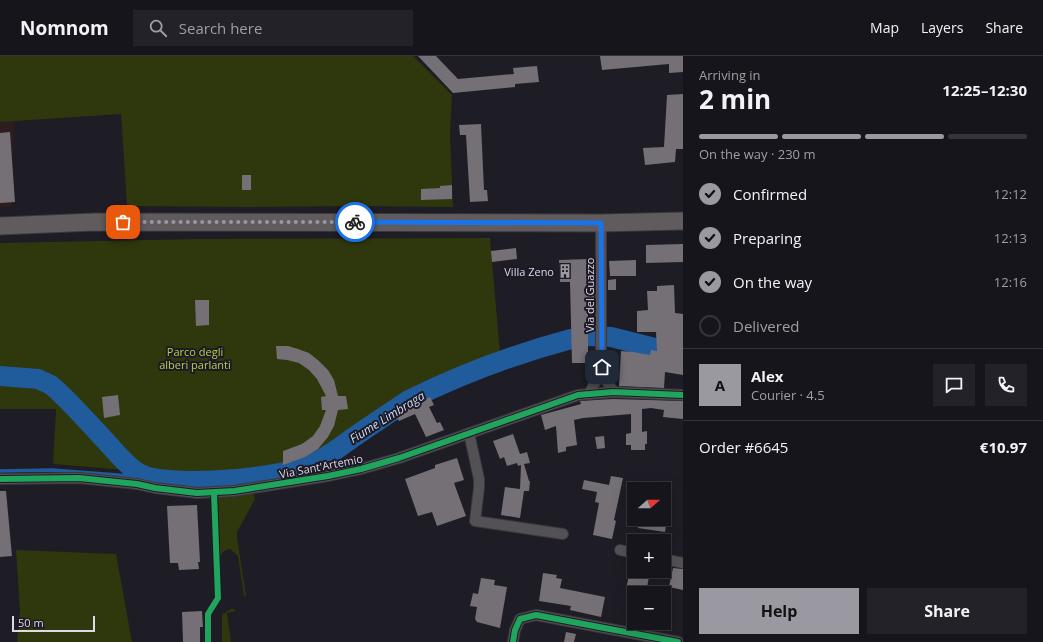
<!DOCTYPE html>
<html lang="en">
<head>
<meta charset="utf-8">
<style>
	body { margin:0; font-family:"Open Sans",sans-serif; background:#232228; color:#f1f3f6; height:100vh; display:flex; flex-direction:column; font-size:15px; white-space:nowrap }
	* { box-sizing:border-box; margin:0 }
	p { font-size:13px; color:#9e9fa3 }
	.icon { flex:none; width:22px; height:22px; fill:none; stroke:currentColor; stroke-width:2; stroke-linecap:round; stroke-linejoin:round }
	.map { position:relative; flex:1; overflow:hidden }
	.sheet { display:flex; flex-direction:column; background:#16151b; width:360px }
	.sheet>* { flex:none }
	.needle { width:26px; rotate:69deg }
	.tools { position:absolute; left:627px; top:426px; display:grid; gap:8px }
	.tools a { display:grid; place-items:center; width:44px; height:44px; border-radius:0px; background:#16151b; box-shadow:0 4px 16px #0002,0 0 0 1px #35343a; font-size:20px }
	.scale { position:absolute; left:12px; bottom:10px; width:83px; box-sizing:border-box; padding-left:4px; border:2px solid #dddae4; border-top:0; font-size:11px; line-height:14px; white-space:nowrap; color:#dddae4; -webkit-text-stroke:3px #1d1927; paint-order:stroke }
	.pin { position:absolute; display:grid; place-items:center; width:34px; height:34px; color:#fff; margin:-17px; border-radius:8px; box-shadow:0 2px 6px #0006 }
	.courier { position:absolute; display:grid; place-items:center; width:40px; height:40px; margin:-20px; border:3px solid #1a73e8; border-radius:50%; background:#fff; color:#222; box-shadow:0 1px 5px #0007 }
	.summary em { font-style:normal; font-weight:700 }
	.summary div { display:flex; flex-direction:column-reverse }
	.summary { display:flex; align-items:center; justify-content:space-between; height:68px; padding:0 16px }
	h1 { font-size:26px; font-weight:700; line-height:30px }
	.bar { display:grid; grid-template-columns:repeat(4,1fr); gap:6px 4px; align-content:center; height:48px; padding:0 16px }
	.bar i { height:5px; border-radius:3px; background:#35343a }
	.bar .active { background:#9a98a1 }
	.bar p { grid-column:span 4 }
	.line { display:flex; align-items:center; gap:10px; padding:0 16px; border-top:1px solid #35343a }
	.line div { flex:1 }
	.round { display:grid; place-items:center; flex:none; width:42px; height:42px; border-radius:0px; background:#232228 }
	ol { padding:0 16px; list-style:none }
	li { display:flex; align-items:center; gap:12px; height:44px }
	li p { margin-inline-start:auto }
	li .icon { padding:4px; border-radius:50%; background:#9a98a1; color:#111; stroke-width:4 }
	li:last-child { color:#9e9fa3 }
	li i { width:22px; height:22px; border:2px solid #35343a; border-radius:50% }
	.cta { display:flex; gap:8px; margin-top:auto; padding:8px 16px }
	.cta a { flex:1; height:46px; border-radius:0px; background:#9a98a1; color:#111; font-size:16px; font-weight:700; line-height:46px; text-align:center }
	.cta a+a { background:#232228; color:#f1f3f6 }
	header { display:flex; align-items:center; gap:24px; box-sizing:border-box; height:56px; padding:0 20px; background:#16151b; border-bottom:1px solid #35343a }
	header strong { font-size:19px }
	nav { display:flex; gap:22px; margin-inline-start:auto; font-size:14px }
	.search { width:280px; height:36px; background:#232228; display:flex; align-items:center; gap:10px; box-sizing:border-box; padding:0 14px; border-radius:0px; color:#9e9fa3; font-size:15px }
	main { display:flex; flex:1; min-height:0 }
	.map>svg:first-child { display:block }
	.industrial { fill:#2e1d1e }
	.green { fill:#2f370c }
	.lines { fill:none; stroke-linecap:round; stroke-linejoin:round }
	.stream { stroke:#205b9b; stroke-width:3.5 }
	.river { stroke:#205b9b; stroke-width:20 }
	.building { fill:#757076 }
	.street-casing { stroke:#3a373e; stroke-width:12 }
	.primary-casing { stroke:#3a373e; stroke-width:19 }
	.street { stroke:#545154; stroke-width:10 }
	.primary { stroke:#605c5e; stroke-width:17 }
	.cycleway-casing { stroke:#1d1927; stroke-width:8 }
	.cycleway { stroke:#20a55d; stroke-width:6 }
	.done { stroke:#9a98a1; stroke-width:4; stroke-dasharray:0 7.2 }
	.route { stroke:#1a73e8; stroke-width:5 }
	.labels { text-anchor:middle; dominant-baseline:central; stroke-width:4; stroke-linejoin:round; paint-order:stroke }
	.poi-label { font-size:11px; fill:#dddae4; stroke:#1d1927; text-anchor:end }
	.street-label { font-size:11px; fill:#dddae4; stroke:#1d1927 }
	.park-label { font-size:11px; fill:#b5cf49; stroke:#1d1927 }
	.water-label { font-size:12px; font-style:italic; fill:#cedef2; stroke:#1d1927 }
</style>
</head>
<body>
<header>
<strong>Nomnom</strong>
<div class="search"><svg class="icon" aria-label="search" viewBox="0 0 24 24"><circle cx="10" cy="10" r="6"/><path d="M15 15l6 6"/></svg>Search here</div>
<nav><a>Map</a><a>Layers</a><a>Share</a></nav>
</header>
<main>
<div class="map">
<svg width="683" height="586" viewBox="0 0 683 586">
	<rect width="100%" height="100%" fill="#1e1c24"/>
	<path class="industrial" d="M14,65L12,151H0V66Z"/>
	<g class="green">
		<path d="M0,0H413L452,39L450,78L453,151L352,150L247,151L127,150L121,58L0,66Z"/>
		<path d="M490,182L500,297L471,308L409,340L334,391L312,404L296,410L196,419L164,417L139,412L125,414L53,408L56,353H0V187L198,183Z"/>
		<path d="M253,436L255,443L237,476V481L246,540H244L238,500L230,493C223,494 222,497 219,502L216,444L220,441Z"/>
		<path d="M16,494L116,498L132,586H17L20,554Z"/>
		<path d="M231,553H234L236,555L227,557L231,586H222V560L223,558Z"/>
	</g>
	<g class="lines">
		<path class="stream" d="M0,415L52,414L131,420L139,417"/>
		<g class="river">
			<path d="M588,280L611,281L667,295L683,297"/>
			<path d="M0,320L38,323L51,329C72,347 93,372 112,392C119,400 130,412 139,417C166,433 277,422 307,410C323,404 337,393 351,383C370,370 389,357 409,344C461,318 515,298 571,283"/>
		</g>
	</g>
	<g class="building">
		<path d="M418,0H436L458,23L514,18L513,12L537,10L539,26L515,28V31L453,37Z"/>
		<path d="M600,0H683V16L669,17V8L602,14Z"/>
		<path d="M683,38V93H676L675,106L645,109L643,92L664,91L667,39Z"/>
		<path d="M481,68L484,134H487L488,145L470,146L466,79H460L459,69Z"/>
		<path d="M10,76L15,146L0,147V77Z"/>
		<rect x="242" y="119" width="9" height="15"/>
		<path d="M452,129V143L421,144V133L440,132V130Z"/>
		<path d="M683,188V206L646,207V189Z"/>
		<path d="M516,192L517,203L492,206L491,195Z"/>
		<path d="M589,203V224H594V255H588V307H572L570,226H560L559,204Z"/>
		<path d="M636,204V220H610L609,205Z"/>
		<path d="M616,223V234H608V224Z"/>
		<path d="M674,229L675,257L683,258V319L665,316L664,332L619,330L621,295L633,296L650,299L651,294L657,295L656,276H637V255L648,254L647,235H657V230Z"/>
		<path d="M195,244H209V269L196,270Z"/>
		<path d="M276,290H288L298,293L309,297L319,305L328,314L334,324L338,340H346L348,353L338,354L334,370L328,381L318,393L305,401L283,409V395L302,388L313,380L320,370L326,354H322L321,341L326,340L317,323L309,314L299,307L287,304L277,303Z"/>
		<path d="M118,339L120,359L104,362L102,341Z"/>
		<path d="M430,341L434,349L429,351L437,367L440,366L444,374L426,381L415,358L399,365L395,358Z"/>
		<path d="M613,343L683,345V363L663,361L664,354L651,352L642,353V376L647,375V388H645V394H631V389H626V378L631,377V358L583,362L574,364L577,389L566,391V395L558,397L556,370L545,374L541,359L581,348L580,345Z"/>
		<path d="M513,378L520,398L527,396L530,407L524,408L529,425H530L529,435H524L520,462L501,459L505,431L520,433L521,409L518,410L517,407L507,410L504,401L500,403L493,385Z"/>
		<path d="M604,380L605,392L597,393L595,381Z"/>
		<path d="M457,402L464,424L454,427L466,460L437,470L432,456L418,460L405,423L435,412V409Z"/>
		<path d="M611,420L623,422L614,464L616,465L612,483L593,479L599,447L595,446L597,436L582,433L584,424L609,429Z"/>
		<path d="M0,435H6L12,500L0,501Z"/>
		<path d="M197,449L200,506H198L199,513L179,514L178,507H170L167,450Z"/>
		<path d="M640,463H667L665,476L638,472Z"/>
		<path d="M673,512L683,513V534L669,531Z"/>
		<path d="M630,515H650L646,537H640L626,533Z"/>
		<path d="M543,517L557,519L556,522L562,523L560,532L605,541L601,561L570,554L571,550L539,545Z"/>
		<path d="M481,522L495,524L494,529L507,531L500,572L477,566L475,563L477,551L470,550L473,537L478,538Z"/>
		<path d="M202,555L203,571H200V586H183L182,556Z"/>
		<path d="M566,576L576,578L574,586H564Z"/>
	</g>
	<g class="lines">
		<defs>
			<g id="street">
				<path d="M601,167V311"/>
				<path d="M589,338L597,323L601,311L604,320L613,336"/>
				<path d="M469,377L479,423V432L475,465L563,478"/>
				<path d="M0,423L79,422L137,428L155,432L197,437L234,435L328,420L361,413L399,402L578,339L613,336L683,339"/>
				<path d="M620,494L634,497"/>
				<path d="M664,503L683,507"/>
				<path d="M513,586L515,574L520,563L536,559L678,586"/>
			</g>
			<path id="primary" d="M0,170L94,166L601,167L683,165"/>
		</defs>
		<use href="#street" class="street-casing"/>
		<use href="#primary" class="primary-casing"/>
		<use href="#street" class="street"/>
		<use href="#primary" class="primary"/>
		<defs>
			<g id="cycleway">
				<path d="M0,423L79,422L137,428L155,432L197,437L234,435L328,420L361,413L399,402L578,339L613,336L683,339"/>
				<path d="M208,586V558L218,542L214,437"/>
				<path d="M513,586L515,574L520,563L536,559L678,586"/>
			</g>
		</defs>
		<use href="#cycleway" class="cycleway-casing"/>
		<use href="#cycleway" class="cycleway"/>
	</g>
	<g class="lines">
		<path class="done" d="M123,166H355"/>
		<path class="route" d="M355,166L601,167L602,311"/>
	</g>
	<defs>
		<symbol id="building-bare" viewBox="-9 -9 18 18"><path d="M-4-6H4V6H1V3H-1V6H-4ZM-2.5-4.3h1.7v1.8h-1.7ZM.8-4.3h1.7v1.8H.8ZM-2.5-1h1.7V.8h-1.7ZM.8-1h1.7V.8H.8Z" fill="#9a98a1" stroke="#1d1927" stroke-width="2.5" paint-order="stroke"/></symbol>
	</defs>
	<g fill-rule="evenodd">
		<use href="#building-bare" x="555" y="205" width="20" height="20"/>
	</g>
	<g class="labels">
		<g class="poi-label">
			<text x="554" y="215">Villa Zeno</text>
		</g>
		<g class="street-label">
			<text transform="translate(589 239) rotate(-90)">Via del Guazzo</text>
			<text transform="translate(321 410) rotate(-11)">Via Sant'Artemio</text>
		</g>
		<g class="park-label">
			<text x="195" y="295">Parco degli<tspan x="195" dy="13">alberi parlanti</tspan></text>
		</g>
		<g class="water-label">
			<text transform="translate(387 361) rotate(-32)">Fiume Limbraga</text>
		</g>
	</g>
</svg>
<div class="tools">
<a><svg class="needle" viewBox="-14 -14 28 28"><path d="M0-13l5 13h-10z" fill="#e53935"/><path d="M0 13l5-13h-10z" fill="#9e9fa3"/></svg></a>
<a>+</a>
<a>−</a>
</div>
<div class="scale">50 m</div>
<div class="pin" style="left:123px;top:166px;background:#ea580c"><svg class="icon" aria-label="bag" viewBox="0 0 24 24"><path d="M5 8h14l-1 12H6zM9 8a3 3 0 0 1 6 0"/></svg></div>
<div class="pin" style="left:602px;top:311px;background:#1f2937"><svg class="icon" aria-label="home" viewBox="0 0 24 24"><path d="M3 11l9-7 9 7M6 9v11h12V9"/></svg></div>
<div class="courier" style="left:355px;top:166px"><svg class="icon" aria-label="bike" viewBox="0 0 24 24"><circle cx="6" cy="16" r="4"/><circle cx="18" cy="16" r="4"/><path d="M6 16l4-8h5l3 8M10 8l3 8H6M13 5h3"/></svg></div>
</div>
<section class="sheet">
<div class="summary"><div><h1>2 min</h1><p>Arriving in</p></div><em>12:25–12:30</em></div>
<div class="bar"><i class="active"></i><i class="active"></i><i class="active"></i><i></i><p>On the way · 230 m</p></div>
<ol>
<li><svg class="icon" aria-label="check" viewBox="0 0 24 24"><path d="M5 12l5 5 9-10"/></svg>Confirmed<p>12:12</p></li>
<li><svg class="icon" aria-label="check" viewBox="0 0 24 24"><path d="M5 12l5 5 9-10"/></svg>Preparing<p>12:13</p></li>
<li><svg class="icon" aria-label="check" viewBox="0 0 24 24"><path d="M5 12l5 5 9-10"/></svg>On the way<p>12:16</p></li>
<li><i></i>Delivered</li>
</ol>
<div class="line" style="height:72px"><b class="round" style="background:#9a98a1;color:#111">A</b><div><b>Alex</b><p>Courier · 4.5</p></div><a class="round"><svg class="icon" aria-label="chat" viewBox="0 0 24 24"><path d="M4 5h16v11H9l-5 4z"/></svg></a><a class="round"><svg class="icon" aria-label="phone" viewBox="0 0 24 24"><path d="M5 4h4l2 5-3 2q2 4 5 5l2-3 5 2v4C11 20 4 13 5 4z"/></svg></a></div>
<div class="line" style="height:52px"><div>Order #6645</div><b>€10.97</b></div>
<div class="cta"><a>Help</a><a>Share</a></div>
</section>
</main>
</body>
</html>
